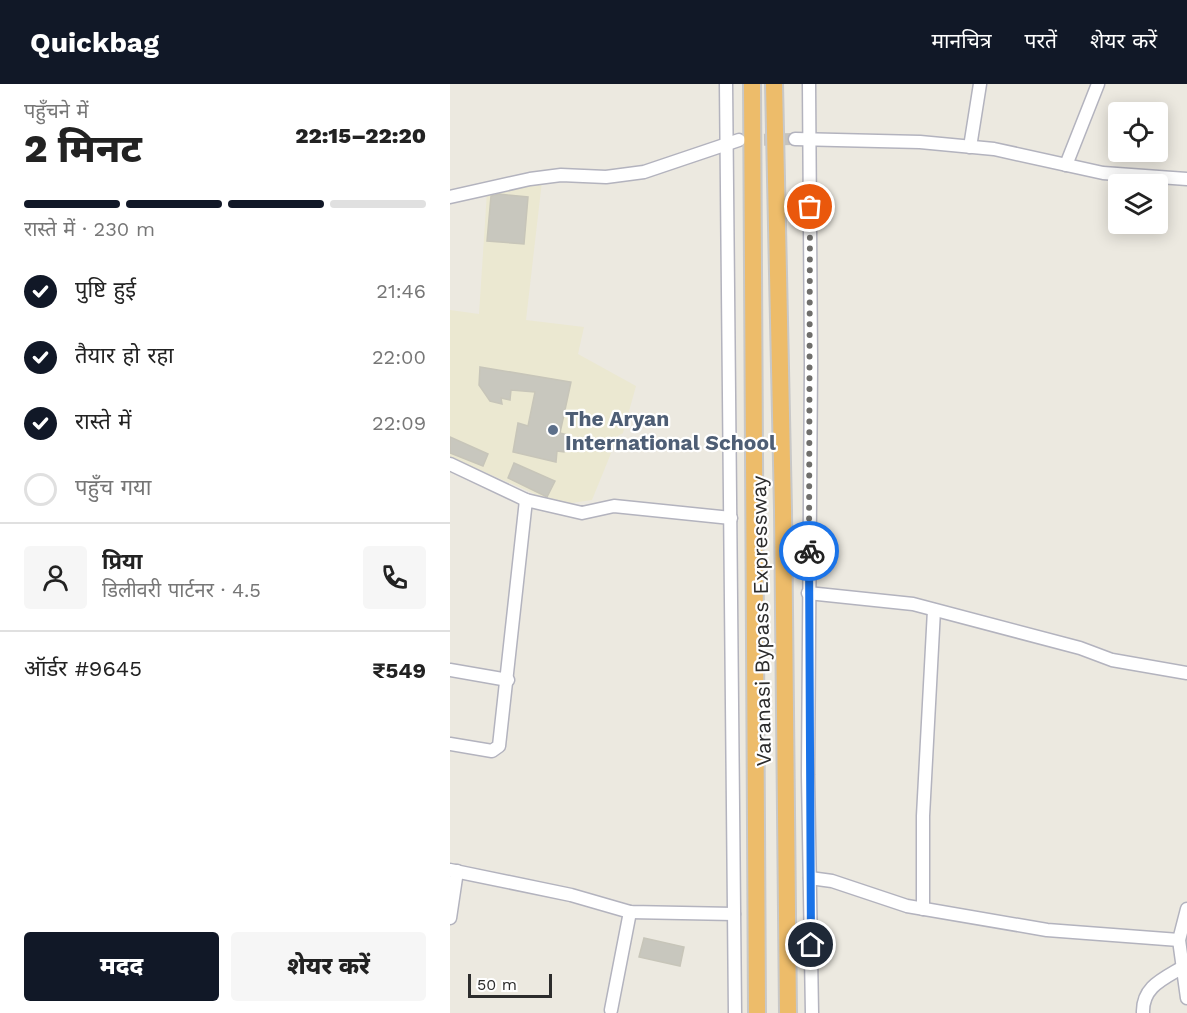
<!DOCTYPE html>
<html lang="hi">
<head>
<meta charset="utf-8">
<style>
	body { margin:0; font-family:"Work Sans","Noto Sans Devanagari",sans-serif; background:#f6f6f6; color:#222; height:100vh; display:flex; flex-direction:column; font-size:22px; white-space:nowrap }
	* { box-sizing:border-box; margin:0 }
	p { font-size:20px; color:#767676 }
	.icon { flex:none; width:33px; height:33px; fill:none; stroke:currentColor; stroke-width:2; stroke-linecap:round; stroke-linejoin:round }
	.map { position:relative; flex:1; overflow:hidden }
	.side { display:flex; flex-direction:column; background:#fff; width:450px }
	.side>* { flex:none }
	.tools { position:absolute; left:658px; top:18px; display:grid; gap:12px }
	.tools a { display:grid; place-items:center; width:60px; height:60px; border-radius:6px; background:#fff; box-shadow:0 3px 15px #0003; font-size:30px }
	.scale { position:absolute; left:18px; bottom:15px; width:84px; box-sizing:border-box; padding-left:6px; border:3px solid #2c2c2c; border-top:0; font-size:16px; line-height:21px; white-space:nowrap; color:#2c2c2c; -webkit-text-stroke:4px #fff; paint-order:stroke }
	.pin { position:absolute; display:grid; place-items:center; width:51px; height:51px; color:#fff; margin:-26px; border:3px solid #fff; border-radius:50%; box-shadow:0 2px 6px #0007 }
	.courier { position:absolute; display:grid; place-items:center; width:60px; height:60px; margin:-30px; border:4px solid #1a73e8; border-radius:50%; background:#fff; color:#222; box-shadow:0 2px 8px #0007 }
	.headline em { font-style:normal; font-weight:800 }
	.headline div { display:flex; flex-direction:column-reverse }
	.headline { display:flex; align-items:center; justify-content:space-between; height:102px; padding:0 24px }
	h1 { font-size:39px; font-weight:800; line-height:45px }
	.bar { display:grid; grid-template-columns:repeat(4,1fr); gap:9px 6px; align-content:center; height:72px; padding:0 24px }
	.bar i { height:8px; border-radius:4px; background:#e0e0e0 }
	.bar .selected { background:#111827 }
	.bar p { grid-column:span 4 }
	.line { display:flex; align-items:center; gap:15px; padding:0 24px; border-top:2px solid #e0e0e0 }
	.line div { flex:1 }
	.round { display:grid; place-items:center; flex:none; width:63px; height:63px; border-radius:6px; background:#f6f6f6 }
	ol { padding:0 24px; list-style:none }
	li { display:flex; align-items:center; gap:18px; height:66px }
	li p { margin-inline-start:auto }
	li .icon { padding:6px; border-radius:50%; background:#111827; color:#fff; stroke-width:4 }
	li:last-child { color:#767676 }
	li i { width:33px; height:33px; border:3px solid #e0e0e0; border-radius:50% }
	.cta { display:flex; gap:12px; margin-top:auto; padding:12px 24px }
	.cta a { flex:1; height:69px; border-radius:6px; background:#111827; color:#fff; font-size:24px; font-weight:800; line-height:69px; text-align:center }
	.cta a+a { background:#f6f6f6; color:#222 }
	header { display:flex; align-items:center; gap:36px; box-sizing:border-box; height:84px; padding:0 30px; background:#111827; color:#fff }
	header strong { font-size:28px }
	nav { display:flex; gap:33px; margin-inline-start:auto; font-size:21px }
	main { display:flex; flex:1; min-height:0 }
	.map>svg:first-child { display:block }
	.education { fill:#ebe8d1 }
	.building { fill:#c8c7be; stroke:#c7c5b9; stroke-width:1.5 }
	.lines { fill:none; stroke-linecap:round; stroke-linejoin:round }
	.minor-tunnel { stroke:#c6c3bc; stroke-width:12; stroke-dasharray:12 6; stroke-linecap:butt }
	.minor-casing { stroke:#b3b3be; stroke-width:15 }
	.highway-casing { stroke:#c8c8c8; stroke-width:20 }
	.minor { stroke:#fff; stroke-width:12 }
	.highway { stroke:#edbc6a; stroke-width:16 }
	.done { stroke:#6f6e6b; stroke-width:6; stroke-dasharray:0 10.8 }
	.route { stroke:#1a73e8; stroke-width:8 }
	.service-dot { fill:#5c6f8a; stroke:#fff; stroke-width:2 }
	.labels { text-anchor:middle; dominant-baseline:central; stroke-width:4.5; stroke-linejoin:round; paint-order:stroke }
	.service-label { font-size:21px; font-weight:bold; fill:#4e5e75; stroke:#fff; text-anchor:start }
	.street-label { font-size:21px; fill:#2c2c2c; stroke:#fff }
</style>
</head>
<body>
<header>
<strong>Quickbag</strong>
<nav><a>मानचित्र</a><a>परतें</a><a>शेयर करें</a></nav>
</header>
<main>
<section class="side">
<div class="headline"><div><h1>2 मिनट</h1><p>पहुँचने में</p></div><em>22:15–22:20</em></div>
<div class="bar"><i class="selected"></i><i class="selected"></i><i class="selected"></i><i></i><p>रास्ते में · 230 m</p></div>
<ol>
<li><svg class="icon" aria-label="check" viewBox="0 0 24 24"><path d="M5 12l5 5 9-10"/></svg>पुष्टि हुई<p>21:46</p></li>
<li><svg class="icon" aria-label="check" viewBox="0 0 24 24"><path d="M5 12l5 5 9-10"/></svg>तैयार हो रहा<p>22:00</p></li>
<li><svg class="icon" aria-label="check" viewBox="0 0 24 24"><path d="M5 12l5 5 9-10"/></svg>रास्ते में<p>22:09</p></li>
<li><i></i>पहुँच गया</li>
</ol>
<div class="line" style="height:108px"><a class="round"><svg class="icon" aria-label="person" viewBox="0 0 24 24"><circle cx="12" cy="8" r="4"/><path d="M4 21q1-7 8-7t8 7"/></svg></a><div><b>प्रिया</b><p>डिलीवरी पार्टनर · 4.5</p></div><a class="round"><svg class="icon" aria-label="phone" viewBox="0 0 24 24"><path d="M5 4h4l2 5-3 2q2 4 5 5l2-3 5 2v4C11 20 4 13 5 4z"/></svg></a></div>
<div class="line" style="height:78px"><div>ऑर्डर #9645</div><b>₹549</b></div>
<div class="cta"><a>मदद</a><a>शेयर करें</a></div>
</section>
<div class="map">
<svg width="737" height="929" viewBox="0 0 737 929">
	<rect width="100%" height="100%" fill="#ece9e0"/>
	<path class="education" d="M92,97L76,236L134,243L128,270L186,302L173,349L168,352L142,416L115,420L101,417L0,373V226L29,230L37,108Z"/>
	<g class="building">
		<path d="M49,110L78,113L74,160L37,157L41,112Z"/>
		<path d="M30,283L121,298L110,349L118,351L114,368L107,367L106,378L63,368L68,339L78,342L85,308L61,306L60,316L51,314L52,320L40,317L29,301Z"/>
		<path d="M0,353L38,370L33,382L0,369Z"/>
		<path d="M64,379L105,397L97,413L58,394Z"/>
		<path d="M194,854L234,863L230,882L189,873Z"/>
	</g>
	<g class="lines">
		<path class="minor-tunnel" d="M296,56L345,55"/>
		<defs>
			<g id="minor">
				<path d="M276,0L285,929"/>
				<path d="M359,0L361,280L358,691L362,929"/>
				<path d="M345,55L470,58L544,65L653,89L737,95"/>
				<path d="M520,63L530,0"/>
				<path d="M616,81L648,0"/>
				<path d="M0,113L80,95L111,91L156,93L194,88L289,56"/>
				<path d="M0,380L76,416"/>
				<path d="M358,509L463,520L630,564L662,576L737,589"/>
				<path d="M0,586L58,596"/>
				<path d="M0,660L42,667L49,662L76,416L132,429L164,422L281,434"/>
				<path d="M0,786L121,811L180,828L284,830"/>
				<path d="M360,794L382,797L457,822L597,846L729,856"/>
				<path d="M473,825V732L484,526"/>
				<path d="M737,825L729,856L737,914"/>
				<path d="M0,834L7,787"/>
				<path d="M161,926L180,828"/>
				<path d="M693,929C692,903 713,895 733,883"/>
			</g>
			<g id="highway">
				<path d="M302,0L307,929"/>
				<path d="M324,0L333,426L338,929"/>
			</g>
		</defs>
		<use href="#minor" class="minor-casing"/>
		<use href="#highway" class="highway-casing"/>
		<use href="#minor" class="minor"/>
		<use href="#highway" class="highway"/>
	</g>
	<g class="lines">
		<path class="done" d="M359,467L360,123"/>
		<path class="route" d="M359,467L361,861"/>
	</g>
	<circle class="service-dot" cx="103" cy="346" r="6"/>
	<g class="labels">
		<g class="service-label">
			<text x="115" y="334">The Aryan<tspan x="115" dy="24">International School</tspan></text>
		</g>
		<g class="street-label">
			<text transform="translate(311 537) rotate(-91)">Varanasi Bypass Expressway</text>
		</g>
	</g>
</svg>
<div class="tools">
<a><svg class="icon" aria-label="locate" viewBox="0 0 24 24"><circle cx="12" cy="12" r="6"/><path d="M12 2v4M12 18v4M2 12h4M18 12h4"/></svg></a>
<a><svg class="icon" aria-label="layers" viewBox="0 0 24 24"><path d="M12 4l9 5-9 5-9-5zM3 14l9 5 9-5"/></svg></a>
</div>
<div class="scale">50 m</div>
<div class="pin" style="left:360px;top:123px;background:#ea580c"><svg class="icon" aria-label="bag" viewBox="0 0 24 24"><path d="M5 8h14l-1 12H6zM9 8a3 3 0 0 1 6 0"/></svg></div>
<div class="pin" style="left:361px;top:861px;background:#1f2937"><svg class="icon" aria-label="home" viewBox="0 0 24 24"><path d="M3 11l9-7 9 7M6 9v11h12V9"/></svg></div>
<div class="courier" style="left:359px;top:467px"><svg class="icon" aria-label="bike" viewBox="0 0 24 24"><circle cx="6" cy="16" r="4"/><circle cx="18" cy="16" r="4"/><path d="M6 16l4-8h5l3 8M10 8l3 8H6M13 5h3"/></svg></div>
</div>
</main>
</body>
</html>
